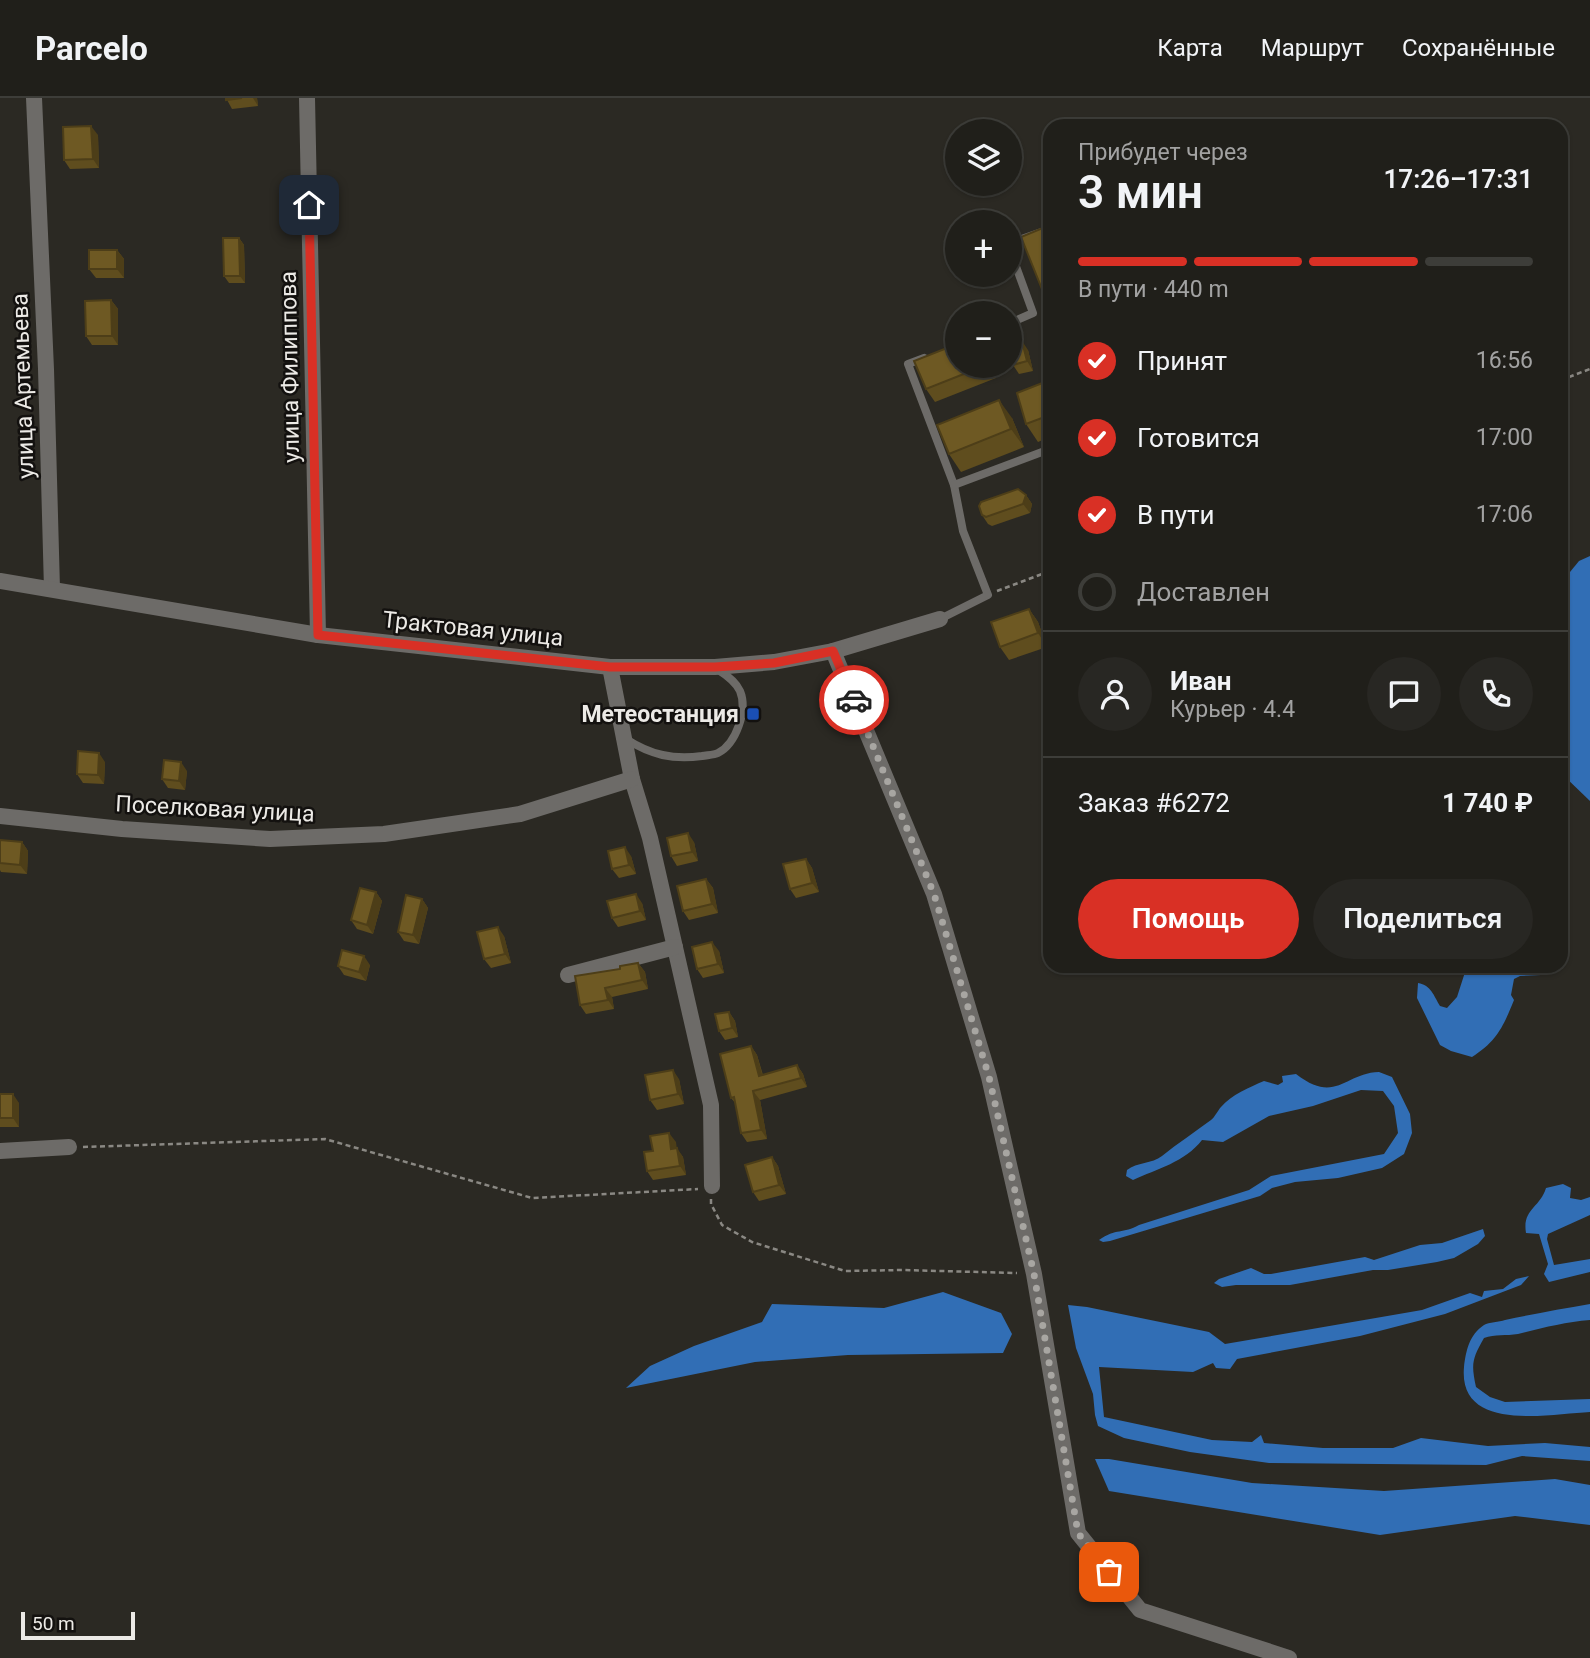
<!DOCTYPE html>
<html lang="ru">
<head>
<meta charset="utf-8">
<style>
	body { margin:0; font-family:Roboto,sans-serif; background:#282723; color:#f1f3f6; height:100vh; display:flex; flex-direction:column; font-size:26px; white-space:nowrap }
	* { box-sizing:border-box; margin:0 }
	p { font-size:23px; color:#a2a2a2 }
	.icon { flex:none; width:38px; height:38px; fill:none; stroke:currentColor; stroke-width:2; stroke-linecap:round; stroke-linejoin:round }
	.map { position:relative; flex:1; overflow:hidden }
	.panel { position:absolute; left:1043px; top:21px; width:525px; height:854px; display:flex; flex-direction:column; background:#201f1a; border-radius:21px; box-shadow:0 2px 5px #0004,0 0 0 2px #3d3d39 }
	.panel>* { flex:none }
	.fabs { position:absolute; left:945px; top:21px; display:grid; gap:14px }
	.fabs a { display:grid; place-items:center; width:77px; height:77px; border-radius:50%; background:#201f1a; box-shadow:0 2px 5px #0004,0 0 0 2px #3d3d39; font-size:35px }
	.scale { position:absolute; left:21px; bottom:18px; width:114px; box-sizing:border-box; padding-left:7px; border:4px solid #eceae6; border-top:0; font-size:19px; line-height:24px; white-space:nowrap; color:#eceae6; -webkit-text-stroke:5px #13110f; paint-order:stroke }
	.pin { position:absolute; display:grid; place-items:center; width:60px; height:60px; color:#fff; margin:-30px; border-radius:14px; box-shadow:0 4px 10px #0006 }
	.courier { position:absolute; display:grid; place-items:center; width:70px; height:70px; margin:-35px; border:5px solid #d93025; border-radius:50%; background:#fff; color:#222; box-shadow:0 2px 9px #0007 }
	.overview em { font-style:normal; font-weight:600 }
	.overview div { display:flex; flex-direction:column-reverse }
	.overview { display:flex; align-items:center; justify-content:space-between; height:119px; padding:0 35px }
	h1 { font-size:46px; font-weight:600; line-height:52px }
	.bar { display:grid; grid-template-columns:repeat(4,1fr); gap:10px 7px; align-content:center; height:84px; padding:0 35px }
	.bar i { height:9px; border-radius:5px; background:#3d3d39 }
	.bar .selected { background:#d93025 }
	.bar p { grid-column:span 4 }
	.line { display:flex; align-items:center; gap:18px; padding:0 35px; border-top:2px solid #3d3d39 }
	.line div { flex:1 }
	.round { display:grid; place-items:center; flex:none; width:74px; height:74px; border-radius:37px; background:#282723 }
	ol { padding:0 35px; list-style:none }
	li { display:flex; align-items:center; gap:21px; height:77px }
	li p { margin-inline-start:auto }
	li .icon { padding:7px; border-radius:50%; background:#d93025; color:#fff; stroke-width:4 }
	li:last-child { color:#a2a2a2 }
	li i { width:38px; height:38px; border:4px solid #3d3d39; border-radius:50% }
	.action { display:flex; gap:14px; margin-top:auto; padding:14px 35px }
	.action a { flex:1; height:80px; border-radius:42px; background:#d93025; color:#fff; font-size:28px; font-weight:600; line-height:80px; text-align:center }
	.action a+a { background:#282723; color:#f1f3f6 }
	header { display:flex; align-items:center; gap:42px; box-sizing:border-box; height:98px; padding:0 35px; background:#201f1a; border-bottom:2px solid #3d3d39 }
	header strong { font-size:33px }
	nav { display:flex; gap:38px; margin-inline-start:auto; font-size:24px }
	.map>svg:first-child { display:block }
	.water { fill:#316eb5 }
	.lines { fill:none; stroke-linecap:round; stroke-linejoin:round }
	.path { stroke:#8a8883; stroke-width:2.5; stroke-dasharray:5 3.5; stroke-linecap:butt }
	.lane { stroke:#6d6b68; stroke-width:8 }
	.street { stroke:#6d6b68; stroke-width:16 }
	.wall { fill:#5f4d1e }
	.shaded-wall { fill:#4d3e18 }
	.building { fill:#6e5923; stroke:#4d3e18; stroke-width:2 }
	.done { stroke:#a8a6a2; stroke-width:7; stroke-dasharray:0 12.6 }
	.route { stroke:#d93025; stroke-width:9 }
	.transit-dot { fill:#1a4fb4; stroke:#13110f; stroke-width:2.5 }
	.labels { text-anchor:middle; dominant-baseline:central; stroke-width:5; stroke-linejoin:round; paint-order:stroke }
	.street-label { font-size:23px; fill:#eceae6; stroke:#13110f }
	.poi-label { font-size:23px; font-weight:bold; fill:#eceae6; stroke:#13110f; text-anchor:end }
</style>
</head>
<body>
<header>
<strong>Parcelo</strong>
<nav><a>Карта</a><a>Маршрут</a><a>Сохранённые</a></nav>
</header>
<div class="map">
<svg width="1590" height="1560" viewBox="0 0 1590 1560">
	<rect width="100%" height="100%" fill="#2b2923"/>
	<g class="water">
		<path d="M1590,458V703L1561,675V485L1579,463Z"/>
		<path d="M1467,868H1523L1535,873H1549L1560,868L1541,877L1520,878L1514,881L1511,897L1514,902C1503,929 1497,943 1472,959L1451,953L1440,947L1417,900L1418,885C1431,887 1434,898 1440,908L1447,910L1457,899Z"/>
		<path d="M1379,974L1392,979L1410,1016L1412,1035L1404,1056L1382,1070L1338,1080L1295,1084L1272,1090L1260,1098L1110,1143L1103,1144L1099,1142C1116,1130 1123,1136 1139,1127L1249,1092L1271,1078L1384,1056L1398,1035L1394,1008L1383,993L1361,992L1313,1008L1269,1018L1223,1044L1202,1042C1185,1064 1157,1071 1133,1082L1126,1078L1127,1072C1137,1064 1152,1066 1162,1058C1178,1045 1195,1034 1211,1022C1215,1019 1218,1012 1221,1009C1231,997 1250,989 1264,983L1278,987L1283,984L1282,978L1296,976C1336,1007 1344,975 1379,974Z"/>
		<path d="M1563,1086L1571,1090L1570,1100L1581,1102L1590,1099V1117L1548,1136L1547,1141L1554,1167L1590,1161V1174L1549,1184L1544,1176L1548,1166L1539,1136L1526,1135C1522,1111 1540,1110 1546,1090Z"/>
		<path d="M1483,1131L1485,1138L1478,1146L1454,1160L1437,1164L1388,1172H1373L1290,1187H1236L1222,1189L1214,1185L1219,1181L1251,1170L1264,1176H1271L1365,1159L1374,1162L1420,1147L1442,1145Z"/>
		<path d="M1529,1178L1521,1187L1445,1216L1360,1238L1237,1261L1230,1271L1216,1270L1213,1265L1193,1274L1099,1269L1104,1319L1212,1342L1252,1344L1261,1337L1264,1345L1323,1350H1393L1421,1340L1488,1348L1545,1345L1590,1349V1363L1522,1358L1486,1367L1269,1365L1190,1354L1124,1340L1098,1328L1095,1317L1093,1296L1076,1250L1068,1207L1087,1209L1209,1234L1225,1246L1422,1212L1470,1195L1482,1199L1484,1193L1503,1191L1516,1181Z"/>
		<path d="M943,1194L1001,1215L1012,1236L1003,1255L848,1257L755,1264L626,1290L650,1268L694,1248L762,1224L772,1206L884,1210Z"/>
		<path d="M1590,1206V1222C1565,1224 1542,1230 1518,1236C1506,1238 1495,1236 1484,1240C1472,1261 1471,1266 1476,1289L1490,1299L1505,1304L1590,1301V1314C1549,1316 1458,1335 1464,1269C1466,1253 1469,1237 1484,1227C1489,1224 1499,1224 1505,1222C1533,1216 1561,1211 1590,1206Z"/>
		<path d="M1095,1361H1109L1252,1385L1384,1393L1555,1381L1590,1387V1427L1515,1418L1380,1437L1109,1393Z"/>
	</g>
	<g class="lines">
		<g class="path">
			<path d="M1561,282L1590,271"/>
			<path d="M997,493L1050,473"/>
			<path d="M83,1049L325,1041L532,1100L698,1091"/>
			<path d="M711,1101V1106L722,1127L752,1144L845,1173L902,1172L1017,1175"/>
		</g>
		<g class="lane">
			<path d="M1010,145L1050,131"/>
			<path d="M1010,152L1033,215L1010,225"/>
			<path d="M924,260L908,266L954,387L963,433L988,497L940,521"/>
			<path d="M954,387L1050,351"/>
			<path d="M626,641C651,657 673,662 702,658C707,657 714,657 718,655C736,646 748,612 740,593C736,584 725,576 717,571"/>
		</g>
		<g class="street">
			<path d="M34,0L46,271L52,491"/>
			<path d="M307,0L318,537"/>
			<path d="M0,483L318,537L610,569H715L774,564L833,553L940,521"/>
			<path d="M833,553L934,796L989,979L1034,1176L1078,1435L1140,1512L1289,1560"/>
			<path d="M610,569L632,681L650,740L711,1007L712,1088"/>
			<path d="M0,718L122,731L270,741L384,736L520,716L632,681"/>
			<path d="M568,877L675,849"/>
			<path d="M0,1053L69,1049"/>
		</g>
	</g>
	<g class="wall">
		<path d="M226,0H257L258,8L232,11Z"/>
		<path d="M98,37L99,70L70,71L64,62Z"/>
		<path d="M239,140L244,147L245,185H229L224,178Z"/>
		<path d="M117,152L124,161V180H96L89,171Z"/>
		<path d="M111,202L118,211V247H92L86,238Z"/>
		<path d="M1028,252L1033,273L1019,276L1013,267Z"/>
		<path d="M957,268H991L996,280L935,304L926,291Z"/>
		<path d="M1050,282V339L1038,344L1026,326Z"/>
		<path d="M1012,320L1024,349L961,374L949,356Z"/>
		<path d="M1026,397L1032,406L1030,415L992,428L988,426L982,417Z"/>
		<path d="M1029,511L1038,524L1047,549L1009,562L1000,549Z"/>
		<path d="M105,664L104,686L83,685L77,676Z"/>
		<path d="M187,673L185,692L168,690L162,681Z"/>
		<path d="M0,742L22,744L28,753L27,776L1,774L0,772Z"/>
		<path d="M694,744L698,763L677,768L671,758Z"/>
		<path d="M631,758L636,776L619,780L612,771Z"/>
		<path d="M806,761L812,770L819,794L796,800L790,791Z"/>
		<path d="M706,781L713,790L718,815L689,822L683,813Z"/>
		<path d="M376,794L382,803L373,836L357,831L351,822Z"/>
		<path d="M422,801L428,810L419,846L404,843L398,834Z"/>
		<path d="M642,805L646,822L618,829L612,820Z"/>
		<path d="M504,838L511,865L491,870L484,861Z"/>
		<path d="M719,853L724,875L703,880L697,871Z"/>
		<path d="M638,865L645,874L648,891L612,899L614,911L586,916L580,907L620,871Z"/>
		<path d="M370,867L366,883L344,877L338,868Z"/>
		<path d="M729,914L735,923L738,939L725,942L719,933Z"/>
		<path d="M751,948L757,957L763,977L797,967L803,976L807,989L760,1002L767,1041L747,1044L741,1035L736,1006L731,1000Z"/>
		<path d="M679,981L684,1006L657,1012L650,1002Z"/>
		<path d="M0,996L19,1005V1029H0Z"/>
		<path d="M676,1044V1050L683,1059L686,1077L653,1082L647,1073L653,1053Z"/>
		<path d="M772,1059L778,1068L786,1096L759,1103L753,1094Z"/>
	</g>
	<g class="shaded-wall">
		<path d="M253,0H257L258,8Z"/>
		<path d="M91,28L98,37L99,70L93,61Z"/>
		<path d="M239,140L244,147L245,185L240,178Z"/>
		<path d="M117,152L124,161V180L117,171Z"/>
		<path d="M111,202L118,211V247L112,238Z"/>
		<path d="M1022,243L1028,252L1033,273L1027,263Z"/>
		<path d="M987,268H991L996,280Z"/>
		<path d="M999,302L1012,320L1024,349L1011,331Z"/>
		<path d="M1026,397L1032,406L1030,415L1023,406Z"/>
		<path d="M1029,511L1038,524L1047,549L1038,535Z"/>
		<path d="M99,655L105,664L104,686L98,677Z"/>
		<path d="M181,664L187,673L185,692L179,683Z"/>
		<path d="M688,735L694,744L698,763L692,754Z"/>
		<path d="M22,744L28,753L27,776L20,767Z"/>
		<path d="M625,749L631,758L636,776L629,767Z"/>
		<path d="M806,761L812,770L819,794L812,785Z"/>
		<path d="M706,781L713,790L718,815L712,806Z"/>
		<path d="M376,794L382,803L373,836L367,827Z"/>
		<path d="M636,796L642,805L646,822L640,813Z"/>
		<path d="M422,801L428,810L419,846L413,837Z"/>
		<path d="M498,829L504,838L511,865L505,856Z"/>
		<path d="M712,844L719,853L724,875L718,866Z"/>
		<path d="M364,858L370,867L366,883L359,874Z"/>
		<path d="M638,865L645,874L648,891L642,882Z"/>
		<path d="M605,890L612,899L614,911L608,902Z"/>
		<path d="M729,914L735,923L738,939L732,930Z"/>
		<path d="M751,948L757,957L765,987L759,978Z"/>
		<path d="M797,967L803,976L807,989L801,980Z"/>
		<path d="M673,972L679,981L684,1006L678,996Z"/>
		<path d="M753,993L760,1002L767,1041L761,1032Z"/>
		<path d="M13,996L19,1005V1029L13,1020Z"/>
		<path d="M669,1035L676,1044L678,1060L671,1051Z"/>
		<path d="M677,1050L683,1059L686,1077L680,1068Z"/>
		<path d="M772,1059L778,1068L786,1096L779,1087Z"/>
	</g>
	<g class="building">
		<path d="M226,0H242L226,2Z"/>
		<path d="M91,28L93,61L64,62L63,29Z"/>
		<path d="M1050,127V211L1021,139Z"/>
		<path d="M223,140H239L240,178H224Z"/>
		<rect x="89" y="152" width="28" height="19"/>
		<path d="M111,202L112,238H86L85,203Z"/>
		<path d="M1022,243L1027,263L1013,267L1010,255V247Z"/>
		<path d="M957,246V268H984L926,291L914,263Z"/>
		<path d="M1050,282V317L1026,326L1017,295Z"/>
		<path d="M999,302L1011,331L949,356L937,327Z"/>
		<path d="M1018,391L1026,397L1023,406L986,419L982,417L979,408L981,404Z"/>
		<path d="M1029,511L1038,535L1000,549L991,524Z"/>
		<path d="M78,653L99,655L98,677L77,676Z"/>
		<path d="M164,662L181,664L179,683L162,681Z"/>
		<path d="M688,735L692,754L671,758L667,740Z"/>
		<path d="M0,742L22,744L20,767L0,765Z"/>
		<path d="M625,749L629,767L612,771L608,753Z"/>
		<path d="M806,761L812,785L790,791L783,766Z"/>
		<path d="M706,781L712,806L683,813L677,788Z"/>
		<path d="M360,790L376,794L367,827L351,822Z"/>
		<path d="M636,796L640,813L612,820L607,803Z"/>
		<path d="M406,797L422,801L413,837L398,834Z"/>
		<path d="M498,829L505,856L484,861L477,834Z"/>
		<path d="M712,844L718,866L697,871L692,849Z"/>
		<path d="M342,852L364,858L359,874L338,868Z"/>
		<path d="M638,865L642,882L605,890L608,902L580,907L575,878L620,871V868Z"/>
		<path d="M729,914L732,930L719,933L715,916Z"/>
		<path d="M751,948L759,978L797,967L801,980L753,993L761,1032L741,1035L734,999L731,1000L720,956Z"/>
		<path d="M673,972L678,996L650,1002L645,977Z"/>
		<rect x="0" y="996" width="13" height="24"/>
		<path d="M669,1035L671,1051L677,1050L680,1068L647,1073L644,1054L653,1053L650,1038Z"/>
		<path d="M772,1059L779,1087L753,1094L745,1067Z"/>
	</g>
	<g class="lines">
		<path class="done" d="M854,602L934,796L989,979L1034,1176L1078,1435L1109,1474"/>
		<path class="route" d="M309,107L318,537L610,569H715L774,565L833,553L854,602"/>
	</g>
	<rect class="transit-dot" x="746" y="609" width="14" height="14" rx="3.5"/>
	<g class="labels">
		<g class="street-label">
			<text transform="translate(290 269) rotate(-91)">улица Филиппова</text>
			<text transform="translate(23 288) rotate(-92)">улица Артемьева</text>
			<text transform="translate(473 531) rotate(6)">Трактовая улица</text>
			<text transform="translate(215 711) rotate(3)">Поселковая улица</text>
		</g>
		<g class="poi-label">
			<text x="739" y="616">Метеостанция</text>
		</g>
	</g>
</svg>
<div class="fabs">
<a><svg class="icon" aria-label="layers" viewBox="0 0 24 24"><path d="M12 4l9 5-9 5-9-5zM3 14l9 5 9-5"/></svg></a>
<a>+</a>
<a>−</a>
</div>
<div class="scale">50 m</div>
<div class="pin" style="left:1109px;top:1474px;background:#ea580c"><svg class="icon" aria-label="bag" viewBox="0 0 24 24"><path d="M5 8h14l-1 12H6zM9 8a3 3 0 0 1 6 0"/></svg></div>
<div class="pin" style="left:309px;top:107px;background:#1f2937"><svg class="icon" aria-label="home" viewBox="0 0 24 24"><path d="M3 11l9-7 9 7M6 9v11h12V9"/></svg></div>
<div class="courier" style="left:854px;top:602px"><svg class="icon" aria-label="car" viewBox="0 0 24 24"><path d="M5 17H2v-5l4-1 3-4h7l3 4 3 1v5h-3M9 17h6M6 11h13"/><circle cx="7" cy="17" r="2"/><circle cx="17" cy="17" r="2"/></svg></div>
<section class="panel">
<div class="overview"><div><h1>3 мин</h1><p>Прибудет через</p></div><em>17:26–17:31</em></div>
<div class="bar"><i class="selected"></i><i class="selected"></i><i class="selected"></i><i></i><p>В пути · 440 m</p></div>
<ol>
<li><svg class="icon" aria-label="check" viewBox="0 0 24 24"><path d="M5 12l5 5 9-10"/></svg>Принят<p>16:56</p></li>
<li><svg class="icon" aria-label="check" viewBox="0 0 24 24"><path d="M5 12l5 5 9-10"/></svg>Готовится<p>17:00</p></li>
<li><svg class="icon" aria-label="check" viewBox="0 0 24 24"><path d="M5 12l5 5 9-10"/></svg>В пути<p>17:06</p></li>
<li><i></i>Доставлен</li>
</ol>
<div class="line" style="height:126px"><a class="round"><svg class="icon" aria-label="person" viewBox="0 0 24 24"><circle cx="12" cy="8" r="4"/><path d="M4 21q1-7 8-7t8 7"/></svg></a><div><b>Иван</b><p>Курьер · 4.4</p></div><a class="round"><svg class="icon" aria-label="chat" viewBox="0 0 24 24"><path d="M4 5h16v11H9l-5 4z"/></svg></a><a class="round"><svg class="icon" aria-label="phone" viewBox="0 0 24 24"><path d="M5 4h4l2 5-3 2q2 4 5 5l2-3 5 2v4C11 20 4 13 5 4z"/></svg></a></div>
<div class="line" style="height:91px"><div>Заказ #6272</div><b>1 740 ₽</b></div>
<div class="action"><a>Помощь</a><a>Поделиться</a></div>
</section>
</div>
</body>
</html>
